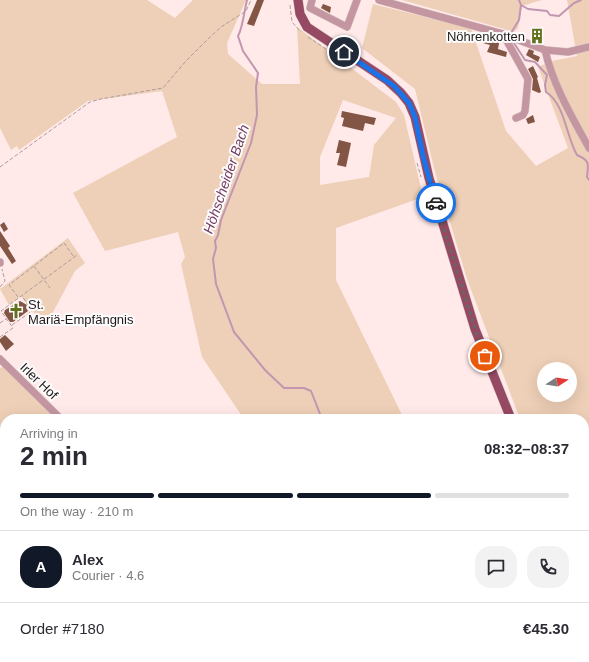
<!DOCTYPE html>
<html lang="en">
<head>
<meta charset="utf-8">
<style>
	body { margin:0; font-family:Helvetica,sans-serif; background:#f2f2f3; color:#2b2b33; height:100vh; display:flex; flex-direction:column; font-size:15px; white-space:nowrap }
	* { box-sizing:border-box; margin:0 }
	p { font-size:13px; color:#7c7c81 }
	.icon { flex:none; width:22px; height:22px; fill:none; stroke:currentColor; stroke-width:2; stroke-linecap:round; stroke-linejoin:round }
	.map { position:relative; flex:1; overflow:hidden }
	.panel { position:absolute; left:0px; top:414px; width:589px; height:248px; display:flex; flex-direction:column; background:#fff; border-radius:16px 16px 0 0; box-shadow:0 4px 16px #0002 }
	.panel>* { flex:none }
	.needle { width:26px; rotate:78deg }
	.controls { position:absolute; left:537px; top:362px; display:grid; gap:8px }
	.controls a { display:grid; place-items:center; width:40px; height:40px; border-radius:50%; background:#fff; box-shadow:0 4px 16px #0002; font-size:20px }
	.pin { position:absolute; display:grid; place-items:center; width:34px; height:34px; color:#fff; margin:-17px; border:2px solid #fff; border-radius:50%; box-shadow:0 1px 4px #0007 }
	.courier { position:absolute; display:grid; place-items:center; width:40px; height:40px; margin:-20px; border:3px solid #1a73e8; border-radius:50%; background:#fff; color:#222; box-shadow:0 1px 5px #0007 }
	.headline em { font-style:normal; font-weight:700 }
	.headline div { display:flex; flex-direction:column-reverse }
	.headline { display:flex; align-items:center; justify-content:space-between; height:68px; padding:0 20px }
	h1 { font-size:26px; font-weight:700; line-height:30px }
	.bar { display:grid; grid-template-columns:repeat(4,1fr); gap:6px 4px; align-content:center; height:48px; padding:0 20px }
	.bar i { height:5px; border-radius:3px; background:#e1e1e2 }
	.bar .current { background:#111827 }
	.bar p { grid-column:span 4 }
	.line { display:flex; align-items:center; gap:10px; padding:0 20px; border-top:1px solid #e1e1e2 }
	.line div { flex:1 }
	.round { display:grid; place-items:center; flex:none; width:42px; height:42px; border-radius:16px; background:#f2f2f3 }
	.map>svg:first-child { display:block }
	.green { fill:#eecfb7; fill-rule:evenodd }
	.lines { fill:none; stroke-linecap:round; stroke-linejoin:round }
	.stream { stroke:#c296b1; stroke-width:2 }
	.building { fill:#825545 }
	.minor-casing { stroke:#d7c4c4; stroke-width:8 }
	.major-casing { stroke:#d7c4c4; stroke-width:10 }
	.path { stroke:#ad9c9c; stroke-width:1; stroke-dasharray:4 2; stroke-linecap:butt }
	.minor { stroke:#c396a2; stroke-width:7 }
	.major { stroke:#964962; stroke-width:9 }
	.done { stroke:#6f6262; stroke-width:4; stroke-dasharray:0 7.2 }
	.route { stroke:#1a73e8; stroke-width:5 }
	.labels { text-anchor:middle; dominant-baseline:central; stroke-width:4; stroke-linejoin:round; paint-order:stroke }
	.poi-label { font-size:13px; fill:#221a1a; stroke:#fcfcfc; text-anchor:end }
	.street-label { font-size:13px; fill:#221a1a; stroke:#fcfcfc }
	.water-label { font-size:14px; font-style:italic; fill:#743b61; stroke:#fcfcfc }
</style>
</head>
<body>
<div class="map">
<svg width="589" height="662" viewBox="0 0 589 662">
	<rect width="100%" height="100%" fill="#ffe9e9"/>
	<g class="green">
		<path d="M0,0H147L175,18L193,0H246L227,43L228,54L262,84H300L297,27L396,102L404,115L423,197L336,228V280L404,419H244L202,357L181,264L185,257L178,232L105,251L73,193L177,137L162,91L88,101L19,150L17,146L11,150L0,128ZM343,100L396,118L374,145L369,177L320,185V157Z"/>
		<path d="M402,0H542L522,6L518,28L514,32Z"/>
		<path d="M567,0H589V576L584,565V419H520L467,279L435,172L415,89L362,48L373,4L471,28L506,131L536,166L568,148L538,67L552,61L577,56ZM544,369H570V395H544Z"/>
		<path d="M68,238L85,263L75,271L45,327L21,296L9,305L0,289Z"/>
		<path d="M4,366L58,419H5V577L2,574L0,576V368Z"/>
		<path d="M108,657H200L203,662H112Z"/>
		<path d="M318,657H379L378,662H320Z"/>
	</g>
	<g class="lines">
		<g class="stream">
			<path d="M247,0C244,12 243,27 238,36L243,51L258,73L256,87L257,115L251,143L221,220L218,235L215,241L216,248L213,259L216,284L234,332L265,370L284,388H304L311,391L322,419"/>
			<path d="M519,0L521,5L528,9L547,11L550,15L559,16L574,3L581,0"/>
			<path d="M511,36V33L519,20L521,5"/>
			<path d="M512,40L525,60L535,62L547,75L545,85L546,92C565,104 566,136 577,155C589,160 589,163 587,177L589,180"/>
			<path d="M369,657V662"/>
		</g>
	</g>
	<g class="building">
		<path d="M257,0H264L254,26L247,24Z"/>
		<path d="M323,4L331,7L330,13L321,8Z"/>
		<path d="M540,32L543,38L536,41L533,35Z"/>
		<path d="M485,36L500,38L498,49L507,52L506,57L487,52L490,45L483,43Z"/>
		<path d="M529,49L534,51L533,54L540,57L538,62L526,55Z"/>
		<path d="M533,66L538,77L537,78L541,92L539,93L532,90L533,79L528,69Z"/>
		<path d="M342,111L376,118L374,125L365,123L363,131L342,126L344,118L341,117Z"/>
		<path d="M533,115L535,122L528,124L526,119Z"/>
		<path d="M339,140L351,143L346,167L337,165L340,153H336Z"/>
		<path d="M4,222L8,229L4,232L0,225Z"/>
		<path d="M0,231L10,246L8,248L16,261L12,264L0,246Z"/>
		<path d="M20,301L27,305L26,308L28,311L13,322H10L4,313L5,310Z"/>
		<path d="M5,335L14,344L6,351L0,342V339Z"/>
	</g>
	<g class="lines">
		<defs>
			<g id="minor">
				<path d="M312,0L310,8L347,27L357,0"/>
				<path d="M379,0L503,34L545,50L568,52L589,47"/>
				<path d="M503,34L528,79L525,111L523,115L516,118"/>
				<path d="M545,50C553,85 572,117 589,148"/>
				<path d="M0,262V263"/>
				<path d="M0,359L61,419"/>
				<path d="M203,657L206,662"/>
			</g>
			<g id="major">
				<path d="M298,0L300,14L307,27L387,80L401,93L409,103L415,117L429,178L475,329L511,419"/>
				<path d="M584,594L589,603"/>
			</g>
		</defs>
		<use href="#minor" class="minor-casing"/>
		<use href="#major" class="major-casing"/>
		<g class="path">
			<path d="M290,5L292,22L301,32"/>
			<path d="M308,37L350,65"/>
			<path d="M417,163L421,177"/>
			<path d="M0,167L90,102L101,99L163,88L185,62L209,38L221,27L246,11L251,0"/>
			<path d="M34,266L50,288"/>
			<path d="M0,287L5,281L2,269"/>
			<path d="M18,297L9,285L64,243L74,257"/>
			<path d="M0,323L6,319"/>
			<path d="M12,325L32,311L22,296"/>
			<path d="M0,337L13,328L1,311L77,255"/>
			<path d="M0,520L5,521"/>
			<path d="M586,610L589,614"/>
			<path d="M110,657L115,662"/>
		</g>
		<use href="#minor" class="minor"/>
		<use href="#major" class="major"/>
	</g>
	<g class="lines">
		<path class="done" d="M436,203L475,329L485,356"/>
		<path class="route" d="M344,52L394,86L409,103L415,117L423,156L436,203"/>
	</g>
	<defs>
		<symbol id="building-bare" viewBox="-9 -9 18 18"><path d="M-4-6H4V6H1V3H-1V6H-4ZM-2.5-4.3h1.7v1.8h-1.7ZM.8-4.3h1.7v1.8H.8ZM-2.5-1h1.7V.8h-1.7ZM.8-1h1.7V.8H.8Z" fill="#64711c" stroke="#fcfcfc" stroke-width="2.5" paint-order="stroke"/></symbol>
		<symbol id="church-bare" viewBox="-9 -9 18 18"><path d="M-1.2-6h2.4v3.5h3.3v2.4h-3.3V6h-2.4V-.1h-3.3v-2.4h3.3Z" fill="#64711c" stroke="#fcfcfc" stroke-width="2.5" paint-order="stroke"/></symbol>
	</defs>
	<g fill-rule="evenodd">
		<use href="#building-bare" x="526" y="25" width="22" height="22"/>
		<use href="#church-bare" x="5" y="300" width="22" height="22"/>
	</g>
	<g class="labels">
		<g class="poi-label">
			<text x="525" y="36">Nöhrenkotten</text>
			<text x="28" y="304" text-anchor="start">St.<tspan x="28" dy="15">Mariä-Empfängnis</tspan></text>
		</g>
		<g class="street-label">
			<text transform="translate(39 381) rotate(44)">Irler Hof</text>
		</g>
		<g class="water-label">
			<text transform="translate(226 179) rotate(-71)">Höhscheider Bach</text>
		</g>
	</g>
</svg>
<div class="controls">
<a><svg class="needle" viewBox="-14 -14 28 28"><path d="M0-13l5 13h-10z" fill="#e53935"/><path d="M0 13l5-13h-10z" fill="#7c7c81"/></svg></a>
</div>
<div class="pin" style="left:485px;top:356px;background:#ea580c"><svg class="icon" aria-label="bag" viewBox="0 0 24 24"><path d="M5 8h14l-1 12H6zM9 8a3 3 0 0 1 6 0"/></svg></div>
<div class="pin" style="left:344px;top:52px;background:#1f2937"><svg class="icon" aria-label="home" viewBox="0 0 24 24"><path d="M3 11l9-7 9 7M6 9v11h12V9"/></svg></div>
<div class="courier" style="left:436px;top:203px"><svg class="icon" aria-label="car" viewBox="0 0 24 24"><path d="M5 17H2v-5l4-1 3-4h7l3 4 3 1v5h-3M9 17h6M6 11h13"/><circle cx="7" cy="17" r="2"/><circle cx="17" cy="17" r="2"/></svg></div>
<section class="panel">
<div class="headline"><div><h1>2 min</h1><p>Arriving in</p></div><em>08:32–08:37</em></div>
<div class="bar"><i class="current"></i><i class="current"></i><i class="current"></i><i></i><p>On the way · 210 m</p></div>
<div class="line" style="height:72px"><b class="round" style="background:#111827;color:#fff">A</b><div><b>Alex</b><p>Courier · 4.6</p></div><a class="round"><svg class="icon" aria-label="chat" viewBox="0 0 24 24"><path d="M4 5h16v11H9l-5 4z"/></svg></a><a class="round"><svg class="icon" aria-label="phone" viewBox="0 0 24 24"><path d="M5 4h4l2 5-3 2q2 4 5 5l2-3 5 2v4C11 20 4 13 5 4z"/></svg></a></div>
<div class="line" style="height:52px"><div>Order #7180</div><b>€45.30</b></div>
</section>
</div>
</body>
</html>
